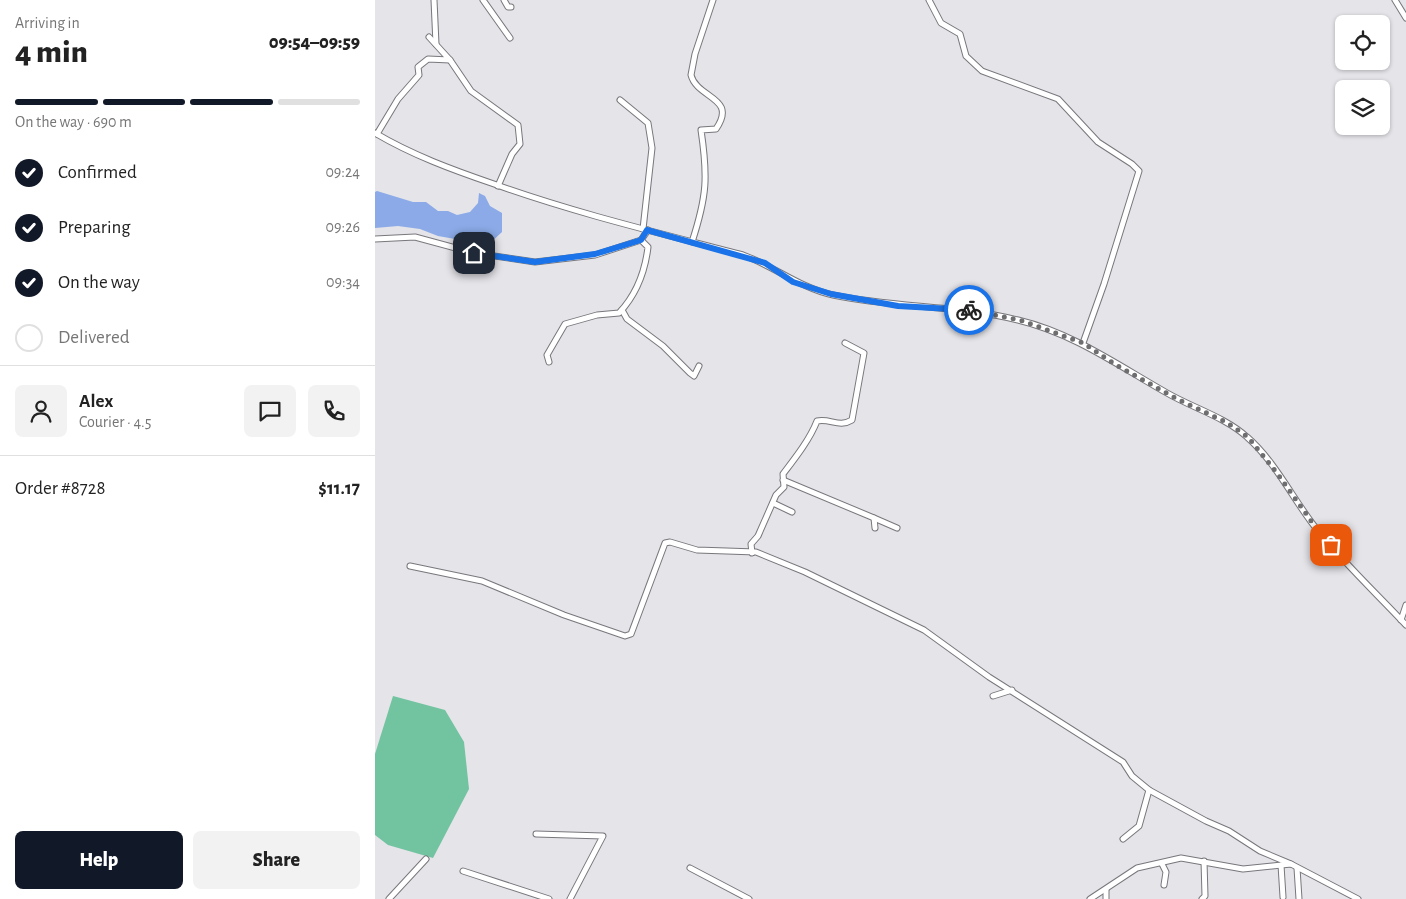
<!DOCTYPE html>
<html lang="en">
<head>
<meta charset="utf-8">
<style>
	body { margin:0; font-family:"Alegreya Sans",sans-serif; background:#f2f2f2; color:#222; height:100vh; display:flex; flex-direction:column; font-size:19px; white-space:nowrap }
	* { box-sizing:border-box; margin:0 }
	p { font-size:16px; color:#767676 }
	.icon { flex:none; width:28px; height:28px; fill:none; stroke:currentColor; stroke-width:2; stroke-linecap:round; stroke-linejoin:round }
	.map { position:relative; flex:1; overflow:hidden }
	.side { display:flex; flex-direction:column; background:#fff; width:375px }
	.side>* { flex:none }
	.controls { position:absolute; left:960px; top:15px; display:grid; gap:10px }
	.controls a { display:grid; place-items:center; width:55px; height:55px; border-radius:8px; background:#fff; box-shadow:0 1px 4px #0004; font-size:25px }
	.pin { position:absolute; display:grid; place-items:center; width:42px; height:42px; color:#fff; margin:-21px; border-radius:10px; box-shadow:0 2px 8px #0006 }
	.courier { position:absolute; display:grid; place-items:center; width:50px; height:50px; margin:-25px; border:4px solid #1a73e8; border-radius:50%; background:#fff; color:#222; box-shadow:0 1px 6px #0007 }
	.head em { font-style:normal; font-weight:800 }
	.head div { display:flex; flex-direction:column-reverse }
	.head { display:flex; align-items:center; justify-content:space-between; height:85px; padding:0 15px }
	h1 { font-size:32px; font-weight:800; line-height:38px }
	.bar { display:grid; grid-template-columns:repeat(4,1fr); gap:8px 5px; align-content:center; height:60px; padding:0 15px }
	.bar i { height:6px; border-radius:4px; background:#e0e0e0 }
	.bar .current { background:#111827 }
	.bar p { grid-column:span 4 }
	.line { display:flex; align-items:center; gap:12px; padding:0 15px; border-top:1px solid #e0e0e0 }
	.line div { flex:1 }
	.round { display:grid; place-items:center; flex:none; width:52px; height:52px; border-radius:8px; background:#f2f2f2 }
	ol { padding:0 15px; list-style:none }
	li { display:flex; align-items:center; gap:15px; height:55px }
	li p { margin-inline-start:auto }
	li .icon { padding:5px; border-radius:50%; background:#111827; color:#fff; stroke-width:4 }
	li:last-child { color:#767676 }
	li i { width:28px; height:28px; border:2px solid #e0e0e0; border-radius:50% }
	.button { display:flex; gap:10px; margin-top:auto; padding:10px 15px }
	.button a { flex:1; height:58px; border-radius:8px; background:#111827; color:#fff; font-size:20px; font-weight:800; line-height:58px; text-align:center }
	.button a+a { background:#f2f2f2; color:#222 }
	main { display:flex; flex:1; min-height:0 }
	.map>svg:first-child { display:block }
	.forest { fill:#72c3a0 }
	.water { fill:#8baae7 }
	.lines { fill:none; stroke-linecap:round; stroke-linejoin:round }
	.minor-casing { stroke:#77777c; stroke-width:7 }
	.minor { stroke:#fff; stroke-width:5 }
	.done { stroke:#6e6e71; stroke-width:5; stroke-dasharray:0 9 }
	.route { stroke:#1a73e8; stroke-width:6 }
</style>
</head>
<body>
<main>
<section class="side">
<div class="head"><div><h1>4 min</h1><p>Arriving in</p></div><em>09:54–09:59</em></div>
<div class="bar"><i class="current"></i><i class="current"></i><i class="current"></i><i></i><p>On the way · 690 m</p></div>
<ol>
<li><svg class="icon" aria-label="check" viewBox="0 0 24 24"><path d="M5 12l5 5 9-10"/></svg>Confirmed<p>09:24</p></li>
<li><svg class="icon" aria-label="check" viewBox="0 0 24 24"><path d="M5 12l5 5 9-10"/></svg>Preparing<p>09:26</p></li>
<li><svg class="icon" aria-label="check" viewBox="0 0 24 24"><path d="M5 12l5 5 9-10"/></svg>On the way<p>09:34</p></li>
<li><i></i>Delivered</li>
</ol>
<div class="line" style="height:90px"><a class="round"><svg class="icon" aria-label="person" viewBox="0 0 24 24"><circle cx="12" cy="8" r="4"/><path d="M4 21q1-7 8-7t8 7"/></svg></a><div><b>Alex</b><p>Courier · 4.5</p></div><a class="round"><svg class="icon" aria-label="chat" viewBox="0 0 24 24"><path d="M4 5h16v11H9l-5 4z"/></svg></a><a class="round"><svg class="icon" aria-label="phone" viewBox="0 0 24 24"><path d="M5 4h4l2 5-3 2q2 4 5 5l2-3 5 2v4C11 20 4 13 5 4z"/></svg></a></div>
<div class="line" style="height:65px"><div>Order #8728</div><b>$11.17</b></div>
<div class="button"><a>Help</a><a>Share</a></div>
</section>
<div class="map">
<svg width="1031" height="899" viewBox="0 0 1031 899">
	<rect width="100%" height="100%" fill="#e4e4e9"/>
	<path class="forest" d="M18,696L70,710L89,742L94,789L58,858L13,845L0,835V754Z"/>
	<path class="water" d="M2,191L38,202H51L63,211H73L82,215L95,212L103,203L104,193L110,196L115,206L127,213V232L115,243L109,244L63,236L45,229L23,226L0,228V192Z"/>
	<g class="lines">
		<defs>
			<g id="minor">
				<path d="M59,0L61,44"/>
				<path d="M108,0L135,38"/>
				<path d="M129,0L133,7H136"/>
				<path d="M554,0L566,23L585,34L591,56L607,71L683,99L723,142L757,164L764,171L729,284L708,343"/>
				<path d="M1020,0L1031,18"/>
				<path d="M75,60L96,91L143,125L145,144L137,154L123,186"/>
				<path d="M245,100L273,123L277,148L268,229"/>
				<path d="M0,133C37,155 78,170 119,184C200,213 284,233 368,255C399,266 425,288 458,295C520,308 582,305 643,320C698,333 744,366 792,393C818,408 850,417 872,437C902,463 919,502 944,532C971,565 1002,594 1031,625"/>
				<path d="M2,134L23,99L44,75L43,67L53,59L75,60L54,37"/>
				<path d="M0,239L40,237L99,253L160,262L220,255L266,240L273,230"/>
				<path d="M317,242C332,196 333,177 326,130L341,129C363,97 322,99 316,75L320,54L338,0"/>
				<path d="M247,310L252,319L288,346L315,373L319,376L324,366"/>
				<path d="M174,362L172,355L190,324L222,315L244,313C261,295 270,272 273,247L266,240"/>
				<path d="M408,480L499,518L500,528"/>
				<path d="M398,503L417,512"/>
				<path d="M499,518L522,528"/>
				<path d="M377,553L376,544L383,536L401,495L409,487L408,474C421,457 435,439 442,421C455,418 464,428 477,420L489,353L470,343"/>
				<path d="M35,566L107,581L189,615L250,636L256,634L290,543L295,542L322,550L381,552L430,572L549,630L614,677L748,762L757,776L774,790L831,821L854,831L885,851L916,864"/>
				<path d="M1026,620L1031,605"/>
				<path d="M618,696L637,690"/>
				<path d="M161,834L228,836L195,899"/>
				<path d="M748,839L764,826L774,790"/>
				<path d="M787,864L791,872L789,885"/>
				<path d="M906,865L908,897"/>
				<path d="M315,868L374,899"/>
				<path d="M922,868L924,899"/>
				<path d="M88,871L174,899"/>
				<path d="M731,890V899"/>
				<path d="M14,899L51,859"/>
				<path d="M715,899L762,868L806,858L868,869L916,864L983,899"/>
				<path d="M827,899L830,896L829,861"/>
			</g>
		</defs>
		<use href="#minor" class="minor-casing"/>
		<use href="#minor" class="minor"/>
	</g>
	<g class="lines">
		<path class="done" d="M594,310L645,320L708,343L741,365L804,400L851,422L873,437L902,473L944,532L956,545"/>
		<path class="route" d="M99,253L160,262L220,254L266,240L272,230L390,263L418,282L456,294L523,306L594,310"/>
	</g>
</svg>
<div class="controls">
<a><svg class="icon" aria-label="locate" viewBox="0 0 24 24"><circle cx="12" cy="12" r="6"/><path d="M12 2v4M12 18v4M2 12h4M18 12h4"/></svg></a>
<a><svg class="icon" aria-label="layers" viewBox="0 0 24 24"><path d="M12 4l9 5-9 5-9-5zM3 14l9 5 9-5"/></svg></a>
</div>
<div class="pin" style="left:956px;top:545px;background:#ea580c"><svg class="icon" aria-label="bag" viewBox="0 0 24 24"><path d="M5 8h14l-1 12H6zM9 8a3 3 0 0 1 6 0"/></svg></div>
<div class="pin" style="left:99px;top:253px;background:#1f2937"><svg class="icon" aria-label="home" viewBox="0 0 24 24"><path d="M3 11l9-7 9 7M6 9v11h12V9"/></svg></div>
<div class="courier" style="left:594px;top:310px"><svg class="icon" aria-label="bike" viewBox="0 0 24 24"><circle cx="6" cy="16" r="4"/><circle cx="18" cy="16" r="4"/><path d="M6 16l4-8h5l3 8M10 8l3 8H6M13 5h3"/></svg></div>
</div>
</main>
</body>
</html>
